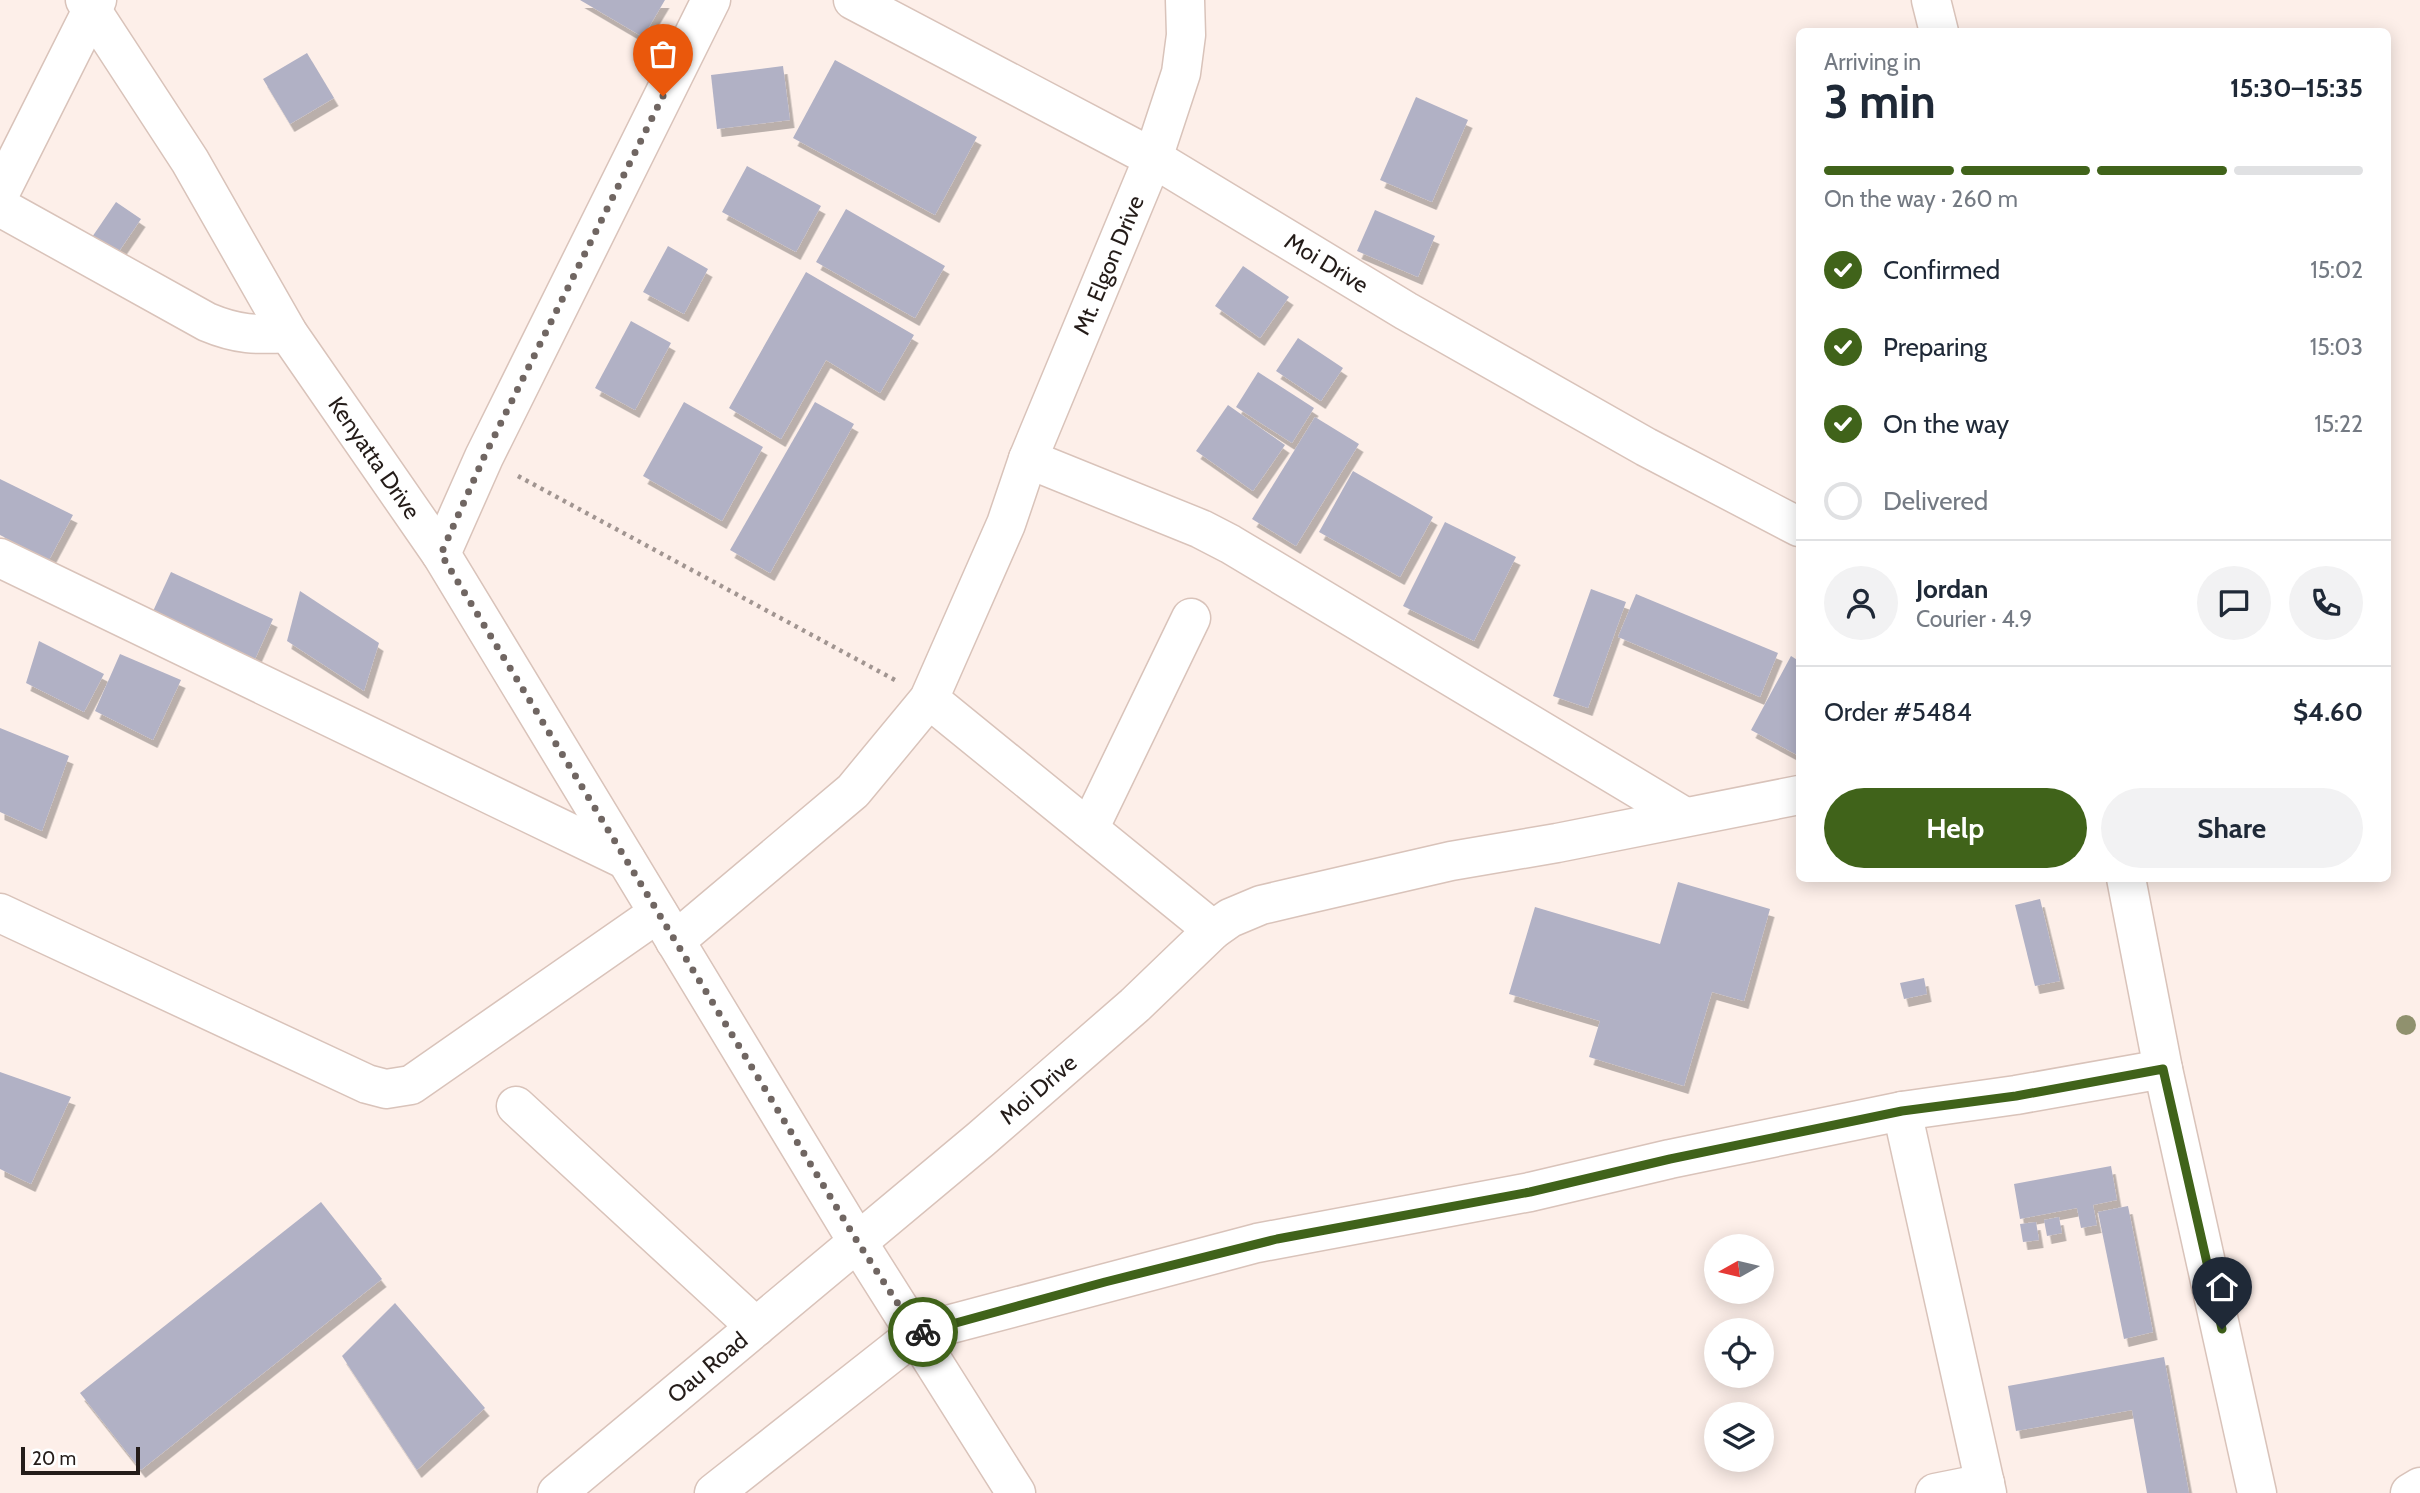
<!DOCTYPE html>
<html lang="en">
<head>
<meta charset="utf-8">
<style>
	body { margin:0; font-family:Cabin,sans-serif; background:#f2f2f3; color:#1f2937; height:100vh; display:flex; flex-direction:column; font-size:26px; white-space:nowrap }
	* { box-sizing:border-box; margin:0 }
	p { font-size:23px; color:#747a83 }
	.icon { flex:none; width:38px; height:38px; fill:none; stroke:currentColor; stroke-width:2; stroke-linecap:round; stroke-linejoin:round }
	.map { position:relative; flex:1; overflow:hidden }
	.panel { position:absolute; left:1796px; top:28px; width:595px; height:854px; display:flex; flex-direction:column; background:#fff; border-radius:10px; box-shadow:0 4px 18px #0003 }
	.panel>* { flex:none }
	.needle { width:46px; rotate:262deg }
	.tools { position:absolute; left:1704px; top:1234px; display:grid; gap:14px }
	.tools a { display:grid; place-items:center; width:70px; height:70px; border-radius:50%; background:#fff; box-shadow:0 4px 18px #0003; font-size:35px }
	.scale { position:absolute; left:21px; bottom:18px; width:119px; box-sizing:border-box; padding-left:7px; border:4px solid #241c19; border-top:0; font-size:19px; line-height:24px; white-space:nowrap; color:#241c19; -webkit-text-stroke:5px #fff; paint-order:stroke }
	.pin { position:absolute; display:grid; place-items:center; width:60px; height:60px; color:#fff; margin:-72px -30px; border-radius:50% 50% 50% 0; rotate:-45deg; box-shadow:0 0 7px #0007 }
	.pin .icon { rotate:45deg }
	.courier { position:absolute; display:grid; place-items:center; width:70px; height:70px; margin:-35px; border:5px solid #40631a; border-radius:50%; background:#fff; color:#222; box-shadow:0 2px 9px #0007 }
	.headline em { font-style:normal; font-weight:700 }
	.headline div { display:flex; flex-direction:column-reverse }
	.headline { display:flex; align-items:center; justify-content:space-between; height:119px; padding:0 28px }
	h1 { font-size:46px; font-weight:700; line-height:52px }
	.bar { display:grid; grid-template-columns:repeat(4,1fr); gap:10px 7px; align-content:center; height:84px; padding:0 28px }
	.bar i { height:9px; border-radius:5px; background:#e0e1e3 }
	.bar .current { background:#40631a }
	.bar p { grid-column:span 4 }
	.line { display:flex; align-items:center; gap:18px; padding:0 28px; border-top:2px solid #e0e1e3 }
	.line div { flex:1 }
	.round { display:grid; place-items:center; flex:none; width:74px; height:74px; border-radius:37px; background:#f2f2f3 }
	ol { padding:0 28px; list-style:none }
	li { display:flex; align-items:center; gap:21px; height:77px }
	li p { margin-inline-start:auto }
	li .icon { padding:7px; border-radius:50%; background:#40631a; color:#fff; stroke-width:4 }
	li:last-child { color:#747a83 }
	li i { width:38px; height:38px; border:4px solid #e0e1e3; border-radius:50% }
	.action { display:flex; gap:14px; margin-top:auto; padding:14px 28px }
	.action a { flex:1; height:80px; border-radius:42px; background:#40631a; color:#fff; font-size:28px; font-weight:700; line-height:80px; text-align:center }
	.action a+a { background:#f2f2f3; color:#1f2937 }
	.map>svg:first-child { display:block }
	.building { fill:#b1b1c5; filter:url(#shadow) }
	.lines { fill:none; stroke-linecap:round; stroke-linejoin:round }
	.minor-casing { stroke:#d9c3ba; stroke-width:41 }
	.path { stroke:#a19591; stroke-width:4.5; stroke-dasharray:3.5 5; stroke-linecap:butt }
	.minor { stroke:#fff; stroke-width:38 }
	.tree { fill:#90916e }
	.done { stroke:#706662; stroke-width:7; stroke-dasharray:0 12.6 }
	.route { stroke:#40631a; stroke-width:9 }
	.labels { text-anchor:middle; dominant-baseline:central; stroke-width:7; stroke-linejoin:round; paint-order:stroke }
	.street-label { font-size:23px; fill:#241c19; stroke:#fff }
</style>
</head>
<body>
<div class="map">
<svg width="2420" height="1493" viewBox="0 0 2420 1493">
	<defs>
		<filter id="shadow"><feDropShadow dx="4.5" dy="8" stdDeviation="0" flood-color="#0004"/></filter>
	</defs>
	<rect width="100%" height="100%" fill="#fdefe9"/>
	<g class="building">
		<path d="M580,0H665L643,37Z"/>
		<path d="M307,53L334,98L290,124L263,79Z"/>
		<path d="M835,60L977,137L935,215L793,138Z"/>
		<path d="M783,66L790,120L717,129L711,75Z"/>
		<path d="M1416,97L1468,120L1432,202L1380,180Z"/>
		<path d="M747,166L821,206L796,252L722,212Z"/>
		<path d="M116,202L141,219L113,260L88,243Z"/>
		<path d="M846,209L945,266L915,318L816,262Z"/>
		<path d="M1375,210L1435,236L1418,277L1357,251Z"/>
		<path d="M668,246L708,269L684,314L643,292Z"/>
		<path d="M1243,266L1289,297L1260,338L1215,306Z"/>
		<path d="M806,272L914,335L880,393L826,360L781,439L729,408Z"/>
		<path d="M631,321L671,343L635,410L595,388Z"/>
		<path d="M1298,338L1343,368L1321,401L1276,371Z"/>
		<path d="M1258,372L1314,408L1292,443L1236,407Z"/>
		<path d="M684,402L763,447L722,521L643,476Z"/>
		<path d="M815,402L854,424L770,573L730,550Z"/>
		<path d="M1228,405L1285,445L1253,491L1196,451Z"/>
		<path d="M1315,417L1359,444L1296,546L1252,519Z"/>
		<path d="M1353,471L1433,517L1400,577L1319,532Z"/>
		<path d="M0,479L73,515L49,560L0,535Z"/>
		<path d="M1445,522L1516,557L1474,641L1403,606Z"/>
		<path d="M171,572L273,619L247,677L143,633Z"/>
		<path d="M1591,589L1626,602L1588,708L1553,696Z"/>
		<path d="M300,591L379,643L364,691L287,641Z"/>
		<path d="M1636,594L1778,653L1760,697L1618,637Z"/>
		<path d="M39,641L104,674L84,712L26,683Z"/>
		<path d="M120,654L181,680L153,740L95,711Z"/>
		<path d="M1791,656L1799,661V756L1751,730Z"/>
		<path d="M0,728L69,756L42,831L0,812Z"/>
		<path d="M1678,882L1770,909L1744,1001L1712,992L1684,1086L1589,1057L1600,1021L1509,994L1535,907L1660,944Z"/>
		<path d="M2040,899L2060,981L2035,986L2015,905Z"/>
		<path d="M1924,978L1927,994L1904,999L1900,983Z"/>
		<path d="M0,1072L71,1097L31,1184L0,1169Z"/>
		<path d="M2111,1166L2117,1200L2093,1205L2097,1225L2081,1228L2077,1208L2020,1219L2014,1184Z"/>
		<path d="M321,1202L382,1279L141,1470L80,1393Z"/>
		<path d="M2128,1206L2153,1332L2124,1339L2098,1212Z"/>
		<path d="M2059,1217L2062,1233L2047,1236L2044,1220Z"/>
		<path d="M2036,1222L2039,1240L2023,1242L2020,1224Z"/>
		<path d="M395,1303L485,1408L417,1470L342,1356Z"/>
		<path d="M2164,1357L2189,1493H2147L2132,1410L2016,1431L2008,1386Z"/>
	</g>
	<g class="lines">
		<defs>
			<g id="minor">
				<path id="s1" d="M85,0L190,161L288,333L441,554L857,1241L1016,1493"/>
				<path id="s2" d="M853,0L1153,158L1406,311L1646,447L1799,527"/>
				<path d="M1931,0L1939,32"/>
				<path d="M0,193L97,0"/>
				<path d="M0,207L207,322C238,335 256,335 288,333"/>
				<path d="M1028,459L1201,529L1230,544L1685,817"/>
				<path d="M441,554L484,457L711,0"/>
				<path d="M0,558L626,860"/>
				<path d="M929,699L1213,930"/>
				<path d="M1089,829L1191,618"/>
				<path d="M2126,878L2163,1069L2257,1493"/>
				<path d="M0,913L367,1084L386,1089L411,1085L658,913"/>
				<path id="s3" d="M675,941L853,791L929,699L1006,524L1028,459L1153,158L1181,73L1186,35L1185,0"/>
				<path d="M516,1106L756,1327"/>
				<path d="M1902,1111L1987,1493"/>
				<path id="s4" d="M557,1493L981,1139L1135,1005L1213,930L1230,918L1261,905L1295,897L1451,861L1557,843L1799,795"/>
				<path d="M714,1493L917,1333L1257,1243L1530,1192L1670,1159L1902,1111L2016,1095L2163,1069"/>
				<path d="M1935,1493L1985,1483"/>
				<path d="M2410,1493L2420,1487"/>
			</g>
		</defs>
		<use href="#minor" class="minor-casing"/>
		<path class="path" d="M518,476L895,680"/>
		<use href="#minor" class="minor"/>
	</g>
	<circle class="tree" cx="2406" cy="1025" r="10"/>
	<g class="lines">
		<path class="done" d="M663,96L484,457L441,554L857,1241L917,1333L923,1332"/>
		<path class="route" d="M923,1332L1105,1282L1277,1239L1530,1192L1670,1159L1902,1111L2016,1096L2163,1069L2222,1329"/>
	</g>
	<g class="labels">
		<g class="street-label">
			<text stroke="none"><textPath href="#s2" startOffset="542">Moi Drive</textPath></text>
			<text stroke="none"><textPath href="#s3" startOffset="822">Mt. Elgon Drive</textPath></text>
			<text stroke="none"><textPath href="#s1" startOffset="542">Kenyatta Drive</textPath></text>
			<text stroke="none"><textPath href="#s4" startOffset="628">Moi Drive</textPath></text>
			<text stroke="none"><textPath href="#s4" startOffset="196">Oau Road</textPath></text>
		</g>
	</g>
</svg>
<div class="tools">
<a><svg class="needle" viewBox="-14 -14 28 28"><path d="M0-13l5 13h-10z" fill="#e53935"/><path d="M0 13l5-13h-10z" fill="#747a83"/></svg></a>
<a><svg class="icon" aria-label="locate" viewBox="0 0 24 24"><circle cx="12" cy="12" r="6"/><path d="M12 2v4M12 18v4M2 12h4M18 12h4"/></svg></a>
<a><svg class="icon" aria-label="layers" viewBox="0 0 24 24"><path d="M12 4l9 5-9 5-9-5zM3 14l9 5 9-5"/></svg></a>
</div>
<div class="scale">20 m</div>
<div class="pin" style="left:663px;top:96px;background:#ea580c"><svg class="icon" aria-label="bag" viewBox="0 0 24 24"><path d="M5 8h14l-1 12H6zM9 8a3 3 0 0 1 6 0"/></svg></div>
<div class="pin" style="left:2222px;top:1329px;background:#1f2937"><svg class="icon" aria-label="home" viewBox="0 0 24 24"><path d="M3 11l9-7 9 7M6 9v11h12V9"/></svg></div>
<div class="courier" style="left:923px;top:1332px"><svg class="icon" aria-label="bike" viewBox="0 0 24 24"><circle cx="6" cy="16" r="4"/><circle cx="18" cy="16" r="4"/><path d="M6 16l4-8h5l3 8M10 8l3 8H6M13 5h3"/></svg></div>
<section class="panel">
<div class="headline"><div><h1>3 min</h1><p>Arriving in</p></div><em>15:30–15:35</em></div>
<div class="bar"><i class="current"></i><i class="current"></i><i class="current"></i><i></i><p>On the way · 260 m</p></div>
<ol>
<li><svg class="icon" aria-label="check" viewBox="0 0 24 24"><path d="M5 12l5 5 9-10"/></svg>Confirmed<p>15:02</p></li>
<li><svg class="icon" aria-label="check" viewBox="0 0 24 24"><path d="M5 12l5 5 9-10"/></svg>Preparing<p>15:03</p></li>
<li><svg class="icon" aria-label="check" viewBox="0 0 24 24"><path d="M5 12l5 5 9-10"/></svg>On the way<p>15:22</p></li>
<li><i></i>Delivered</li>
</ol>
<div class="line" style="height:126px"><a class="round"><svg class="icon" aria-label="person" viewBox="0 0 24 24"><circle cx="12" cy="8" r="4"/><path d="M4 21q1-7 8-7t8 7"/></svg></a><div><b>Jordan</b><p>Courier · 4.9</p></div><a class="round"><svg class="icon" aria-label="chat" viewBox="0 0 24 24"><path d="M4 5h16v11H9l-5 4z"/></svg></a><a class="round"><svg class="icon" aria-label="phone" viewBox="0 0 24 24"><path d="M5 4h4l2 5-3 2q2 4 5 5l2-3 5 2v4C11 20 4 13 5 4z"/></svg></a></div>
<div class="line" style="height:91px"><div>Order #5484</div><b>$4.60</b></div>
<div class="action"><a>Help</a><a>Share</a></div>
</section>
</div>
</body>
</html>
